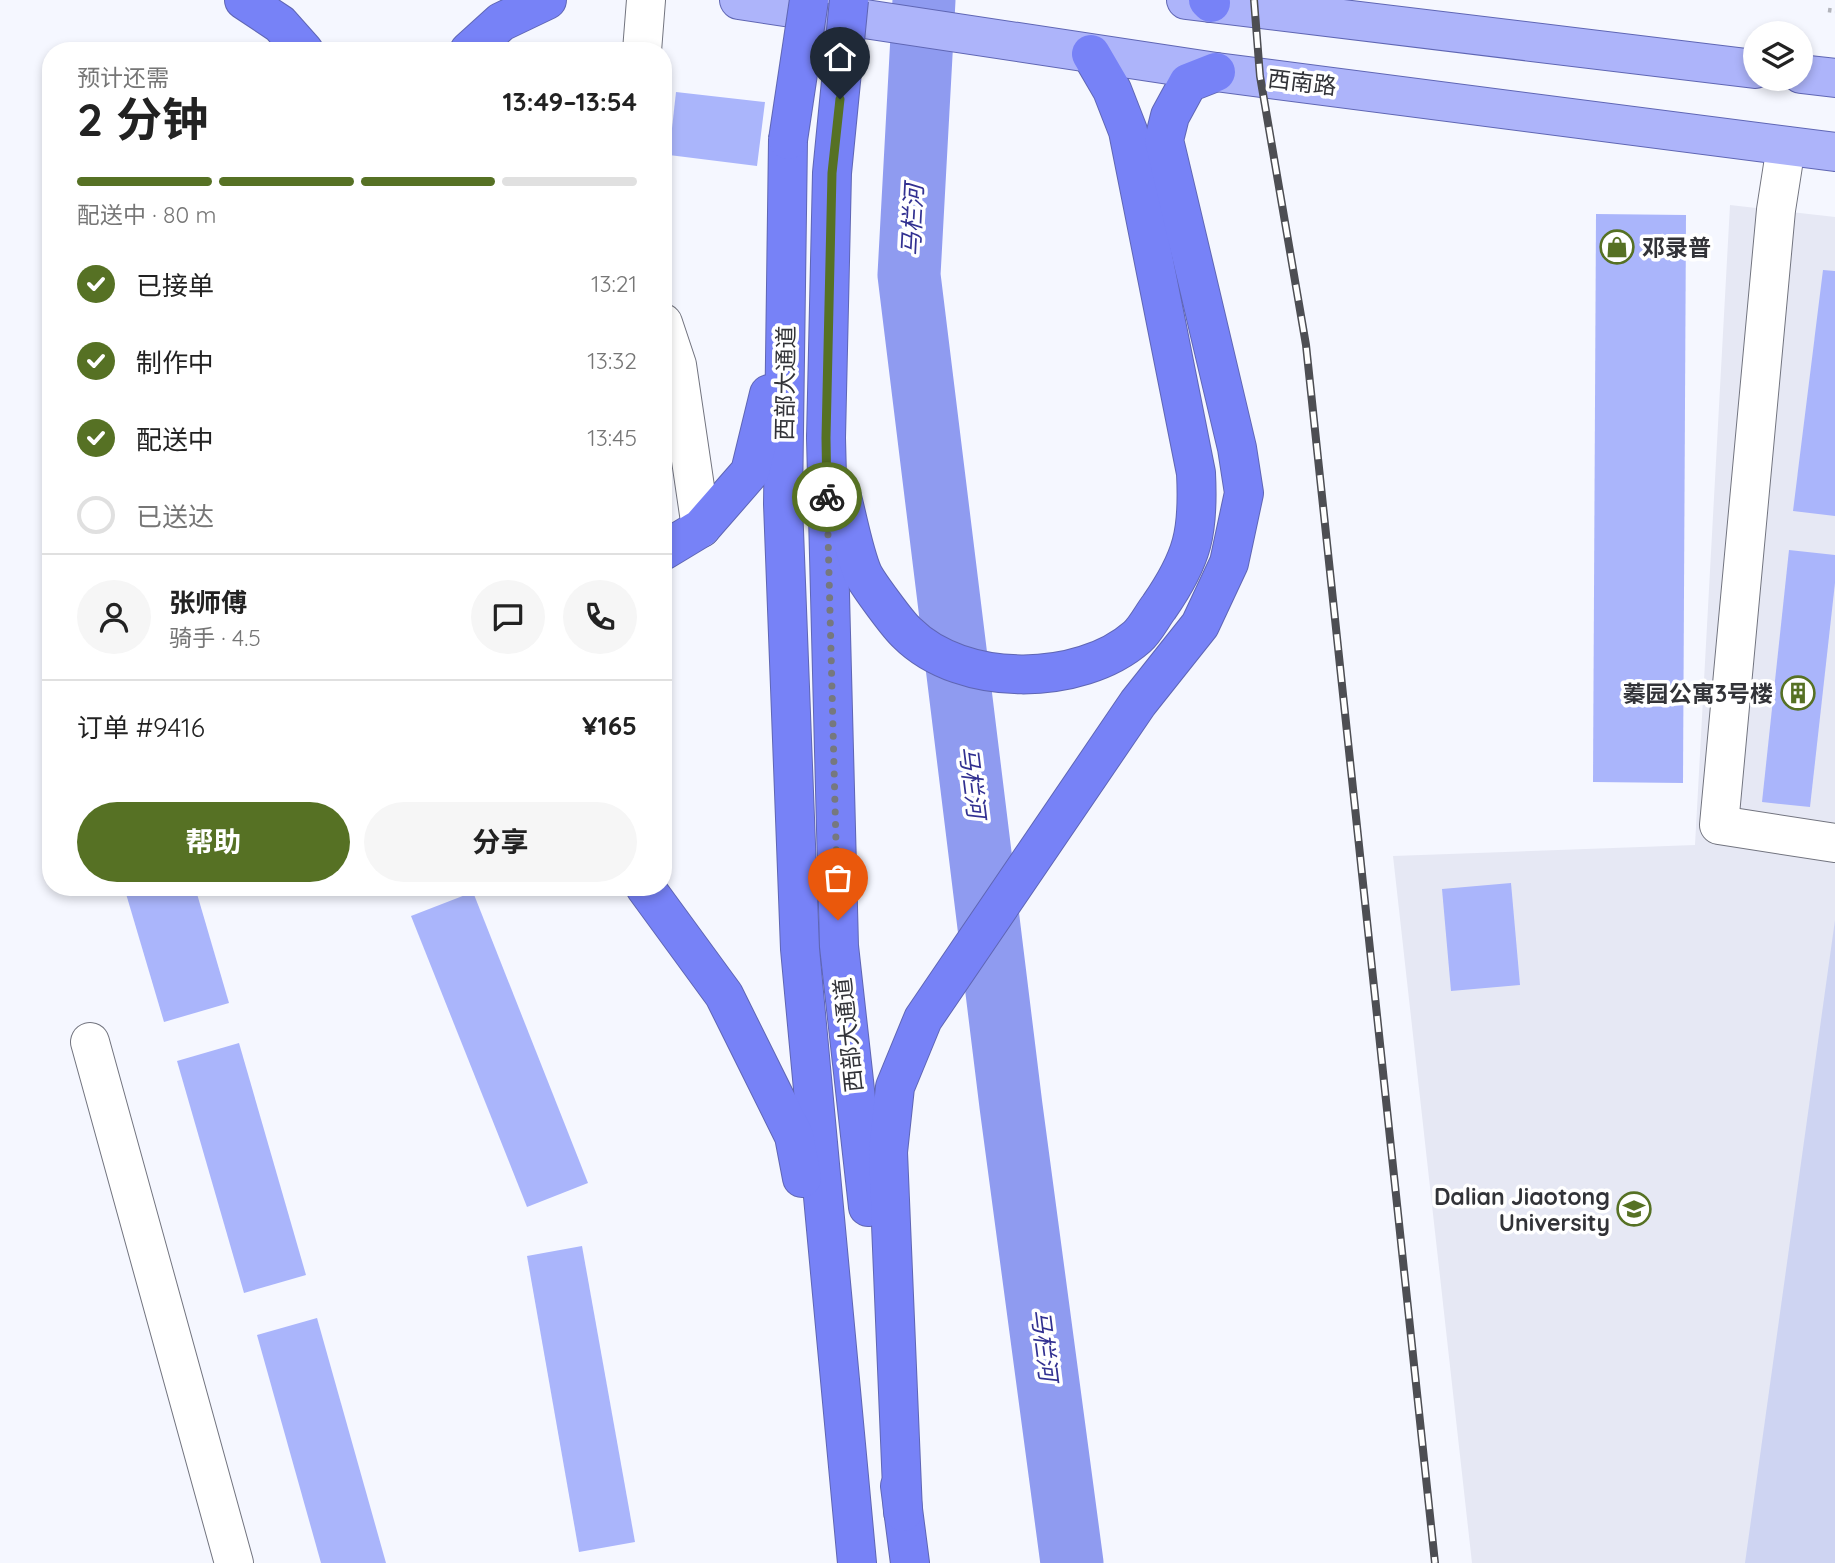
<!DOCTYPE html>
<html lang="zh">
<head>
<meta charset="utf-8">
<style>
	body { margin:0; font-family:Quicksand,"Noto Sans SC",sans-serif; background:#f6f6f6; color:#222; height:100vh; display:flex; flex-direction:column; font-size:26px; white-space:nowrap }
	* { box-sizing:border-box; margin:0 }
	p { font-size:23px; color:#767676 }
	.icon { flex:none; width:38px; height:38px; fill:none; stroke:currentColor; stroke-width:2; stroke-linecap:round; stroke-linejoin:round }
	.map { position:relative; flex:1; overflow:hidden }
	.drawer { position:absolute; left:42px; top:42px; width:630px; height:854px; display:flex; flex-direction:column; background:#fff; border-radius:28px; box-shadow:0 4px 10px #0003 }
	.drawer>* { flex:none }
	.buttons { position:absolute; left:1743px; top:21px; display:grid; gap:14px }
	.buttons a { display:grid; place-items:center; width:70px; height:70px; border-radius:50%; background:#fff; box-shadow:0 4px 10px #0003; font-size:35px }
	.pin { position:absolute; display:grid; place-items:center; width:60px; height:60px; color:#fff; margin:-72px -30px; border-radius:50% 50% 50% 0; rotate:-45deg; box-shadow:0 0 7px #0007 }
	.pin .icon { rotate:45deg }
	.courier { position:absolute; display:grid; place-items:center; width:70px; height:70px; margin:-35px; border:5px solid #567124; border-radius:50%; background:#fff; color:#222; box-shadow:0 2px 9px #0007 }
	.overview em { font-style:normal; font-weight:700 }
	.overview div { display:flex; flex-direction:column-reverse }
	.overview { display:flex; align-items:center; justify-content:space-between; height:119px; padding:0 35px }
	h1 { font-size:46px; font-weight:700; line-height:52px }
	.bar { display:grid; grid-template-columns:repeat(4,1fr); gap:10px 7px; align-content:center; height:84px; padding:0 35px }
	.bar i { height:9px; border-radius:5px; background:#e0e0e0 }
	.bar .active { background:#567124 }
	.bar p { grid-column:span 4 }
	.line { display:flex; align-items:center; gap:18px; padding:0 35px; border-top:2px solid #e0e0e0 }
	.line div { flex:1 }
	.round { display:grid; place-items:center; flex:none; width:74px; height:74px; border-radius:37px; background:#f6f6f6 }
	ol { padding:0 35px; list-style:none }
	li { display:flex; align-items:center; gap:21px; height:77px }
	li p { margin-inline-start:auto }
	li .icon { padding:7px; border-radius:50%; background:#567124; color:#fff; stroke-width:4 }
	li:last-child { color:#767676 }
	li i { width:38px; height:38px; border:4px solid #e0e0e0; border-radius:50% }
	.cta { display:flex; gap:14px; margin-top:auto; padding:14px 35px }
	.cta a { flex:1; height:80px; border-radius:42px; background:#567124; color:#fff; font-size:28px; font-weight:700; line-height:80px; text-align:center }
	.cta a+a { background:#f6f6f6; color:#222 }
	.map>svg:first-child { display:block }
	.built { fill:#e6e8f4 }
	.green { fill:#ced4f2 }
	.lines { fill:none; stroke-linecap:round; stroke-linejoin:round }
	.river { stroke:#8f9bf0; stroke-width:63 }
	.building { fill:#aab5fb }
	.minor-casing { stroke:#72747f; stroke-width:40 }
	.major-casing { stroke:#5f66b4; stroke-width:40 }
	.highway-casing { stroke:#5f66b4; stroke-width:40 }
	.path { stroke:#b2b4bb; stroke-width:4.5; stroke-dasharray:3.5 3.5; stroke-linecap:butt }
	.minor { stroke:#fff; stroke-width:38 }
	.major { stroke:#adb4fa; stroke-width:38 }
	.highway { stroke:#7782f7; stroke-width:38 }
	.rail-casing { stroke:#4d4e53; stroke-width:8 }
	.rail { stroke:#fff; stroke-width:5; stroke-dasharray:16; stroke-linecap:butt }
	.highway-bridge-casing { stroke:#5f66b4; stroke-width:40; stroke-linecap:butt }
	.highway-bridge { stroke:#7782f7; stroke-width:38 }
	.done { stroke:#76787e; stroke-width:7; stroke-dasharray:0 12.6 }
	.route { stroke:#567124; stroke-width:9 }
	.labels { text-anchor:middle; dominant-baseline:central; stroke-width:7; stroke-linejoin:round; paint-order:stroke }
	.street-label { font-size:23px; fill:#323338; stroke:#fff }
	.poi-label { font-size:23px; font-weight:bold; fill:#323338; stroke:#fff; text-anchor:end }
	.water-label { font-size:24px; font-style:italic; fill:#323191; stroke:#fff }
</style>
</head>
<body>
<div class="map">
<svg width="1835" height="1563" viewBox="0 0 1835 1563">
	<rect width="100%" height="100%" fill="#f5f7ff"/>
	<path class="built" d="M1730,205L1835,217V1563H1472L1393,856L1695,845Z"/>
	<path class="green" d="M1835,920V1563H1745Z"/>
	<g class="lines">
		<path class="river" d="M924,0L909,275L1011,1106L1072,1563"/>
	</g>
	<g class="building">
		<path d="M676,92L765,102L757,166L669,155Z"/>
		<path d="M1596,214L1686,215L1683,783L1593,782Z"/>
		<path d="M1823,270L1835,271V516L1793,511Z"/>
		<path d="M1789,550L1835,555V583L1810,807L1762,802Z"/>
		<path d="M1511,883L1520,985L1451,991L1442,889Z"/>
		<path d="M124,887H195L229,1003L164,1022Z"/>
		<path d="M473,892L588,1183L527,1207L411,916Z"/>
		<path d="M239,1043L306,1275L244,1293L177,1061Z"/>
		<path d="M582,1246L635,1542L579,1552L527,1256Z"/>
		<path d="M317,1318L386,1563H321L257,1335Z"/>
	</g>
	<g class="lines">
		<defs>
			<g id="minor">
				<path d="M642,51L646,0"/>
				<path d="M1786,146L1776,210L1719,825L1835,843"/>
				<path d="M663,323L677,365L701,528"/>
				<path d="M90,1042L234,1563"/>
			</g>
			<g id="major">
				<path d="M739,0L1216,72L1835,152"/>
				<path d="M1186,0L1755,69"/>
				<path d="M1801,74L1835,78"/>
			</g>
			<g id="highway">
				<path d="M244,0L280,24L304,51"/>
				<path d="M1208,0L1211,3"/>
				<path d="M469,51L501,22L547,0"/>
				<path d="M788,140L783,504L800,949L857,1563"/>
				<path d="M826,438L839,946L868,1207"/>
				<path d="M842,497C848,520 854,553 863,574C868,584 898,625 907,633C962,688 1080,687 1137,637C1146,629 1152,616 1159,607C1193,558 1199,532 1196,473L1128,131L1112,90L1091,54"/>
				<path d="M663,551L701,528L750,472L769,394"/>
				<path d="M645,887L724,995L794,1136L802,1178"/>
				<path d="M900,1486L910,1563"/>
				<path d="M903,1512L888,1152L895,1087L923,1019L1138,703L1200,625L1229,563L1244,493L1237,448L1164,140L1170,116L1188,83L1216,72"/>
			</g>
		</defs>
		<use href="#minor" class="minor-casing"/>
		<use href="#major" class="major-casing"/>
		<use href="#highway" class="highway-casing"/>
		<path class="path" d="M1828,10L1835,11"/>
		<use href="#minor" class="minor"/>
		<use href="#major" class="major"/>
		<use href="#highway" class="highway"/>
		<defs>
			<path id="rail" d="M1254,0L1260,76L1306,345L1435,1563"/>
		</defs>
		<use href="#rail" class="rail-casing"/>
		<use href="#rail" class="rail"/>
		<defs>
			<g id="highway-bridge">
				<path d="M788,140L809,0"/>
				<path d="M826,438L832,173L849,0"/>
			</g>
		</defs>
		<use href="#highway-bridge" class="highway-bridge-casing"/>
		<use href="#highway-bridge" class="highway-bridge"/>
	</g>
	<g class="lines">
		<path class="done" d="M827,497L838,920"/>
		<path class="route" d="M827,497L826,438L832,173L840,99"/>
	</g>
	<defs>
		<symbol id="shop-ring" viewBox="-11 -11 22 22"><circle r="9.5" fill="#fff" stroke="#567124" stroke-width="1.5"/><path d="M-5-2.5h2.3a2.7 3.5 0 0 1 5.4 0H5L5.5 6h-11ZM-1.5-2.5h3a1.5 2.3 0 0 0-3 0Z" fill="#567124"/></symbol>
		<symbol id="building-ring" viewBox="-11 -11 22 22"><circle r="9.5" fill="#fff" stroke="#567124" stroke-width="1.5"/><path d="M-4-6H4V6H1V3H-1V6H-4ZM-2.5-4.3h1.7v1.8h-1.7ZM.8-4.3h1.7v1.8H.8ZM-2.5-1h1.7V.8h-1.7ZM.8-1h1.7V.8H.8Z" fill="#567124"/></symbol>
		<symbol id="university-ring" viewBox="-11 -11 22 22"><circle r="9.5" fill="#fff" stroke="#567124" stroke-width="1.5"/><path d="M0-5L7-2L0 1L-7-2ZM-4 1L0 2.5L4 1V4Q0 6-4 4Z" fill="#567124"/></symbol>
	</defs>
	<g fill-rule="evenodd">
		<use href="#shop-ring" x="1598" y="228" width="38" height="38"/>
		<use href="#building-ring" x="1779" y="674" width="38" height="38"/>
		<use href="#university-ring" x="1615" y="1190" width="38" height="38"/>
	</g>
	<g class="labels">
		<g class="street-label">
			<text transform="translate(1302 82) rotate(7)">西南路</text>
			<text transform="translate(785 383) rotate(-89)">西部大通道</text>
			<text transform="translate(848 1035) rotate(-96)">西部大通道</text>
		</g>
		<g class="poi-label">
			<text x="1642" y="247" text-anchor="start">邓录普</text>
			<text x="1773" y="693">蓁园公寓3号楼</text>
			<text x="1610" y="1196">Dalian Jiaotong<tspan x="1610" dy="26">University</tspan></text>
		</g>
		<g class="water-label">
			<text transform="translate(912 220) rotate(-87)">马栏河</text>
			<text transform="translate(973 782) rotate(83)">马栏河</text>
			<text transform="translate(1045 1345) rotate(83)">马栏河</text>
		</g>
	</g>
</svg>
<div class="buttons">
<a><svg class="icon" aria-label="layers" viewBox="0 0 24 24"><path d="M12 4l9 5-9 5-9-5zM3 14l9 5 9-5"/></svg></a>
</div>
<div class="pin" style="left:838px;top:920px;background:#ea580c"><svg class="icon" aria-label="bag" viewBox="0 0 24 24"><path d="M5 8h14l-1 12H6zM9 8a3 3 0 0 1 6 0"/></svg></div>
<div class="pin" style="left:840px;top:99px;background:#1f2937"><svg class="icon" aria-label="home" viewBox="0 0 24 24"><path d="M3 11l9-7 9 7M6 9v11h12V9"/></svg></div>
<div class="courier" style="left:827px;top:497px"><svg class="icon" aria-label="bike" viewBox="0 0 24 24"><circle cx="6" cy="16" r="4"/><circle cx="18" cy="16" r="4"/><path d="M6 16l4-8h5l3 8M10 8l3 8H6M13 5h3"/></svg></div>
<section class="drawer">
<div class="overview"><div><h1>2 分钟</h1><p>预计还需</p></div><em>13:49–13:54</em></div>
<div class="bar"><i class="active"></i><i class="active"></i><i class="active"></i><i></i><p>配送中 · 80 m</p></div>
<ol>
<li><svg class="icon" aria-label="check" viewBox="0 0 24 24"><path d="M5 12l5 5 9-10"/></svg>已接单<p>13:21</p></li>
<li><svg class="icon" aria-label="check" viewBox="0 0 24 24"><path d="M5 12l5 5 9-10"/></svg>制作中<p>13:32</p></li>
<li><svg class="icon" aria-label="check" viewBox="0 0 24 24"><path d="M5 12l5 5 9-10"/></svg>配送中<p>13:45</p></li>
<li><i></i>已送达</li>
</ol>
<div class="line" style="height:126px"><a class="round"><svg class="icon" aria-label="person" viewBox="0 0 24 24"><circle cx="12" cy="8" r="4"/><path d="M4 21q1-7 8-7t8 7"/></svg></a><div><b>张师傅</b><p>骑手 · 4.5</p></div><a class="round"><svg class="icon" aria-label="chat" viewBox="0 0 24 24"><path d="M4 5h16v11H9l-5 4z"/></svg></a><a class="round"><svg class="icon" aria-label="phone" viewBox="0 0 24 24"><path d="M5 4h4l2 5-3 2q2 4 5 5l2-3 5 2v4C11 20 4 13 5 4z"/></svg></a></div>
<div class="line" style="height:91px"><div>订单 #9416</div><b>¥165</b></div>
<div class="cta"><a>帮助</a><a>分享</a></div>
</section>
</div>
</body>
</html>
